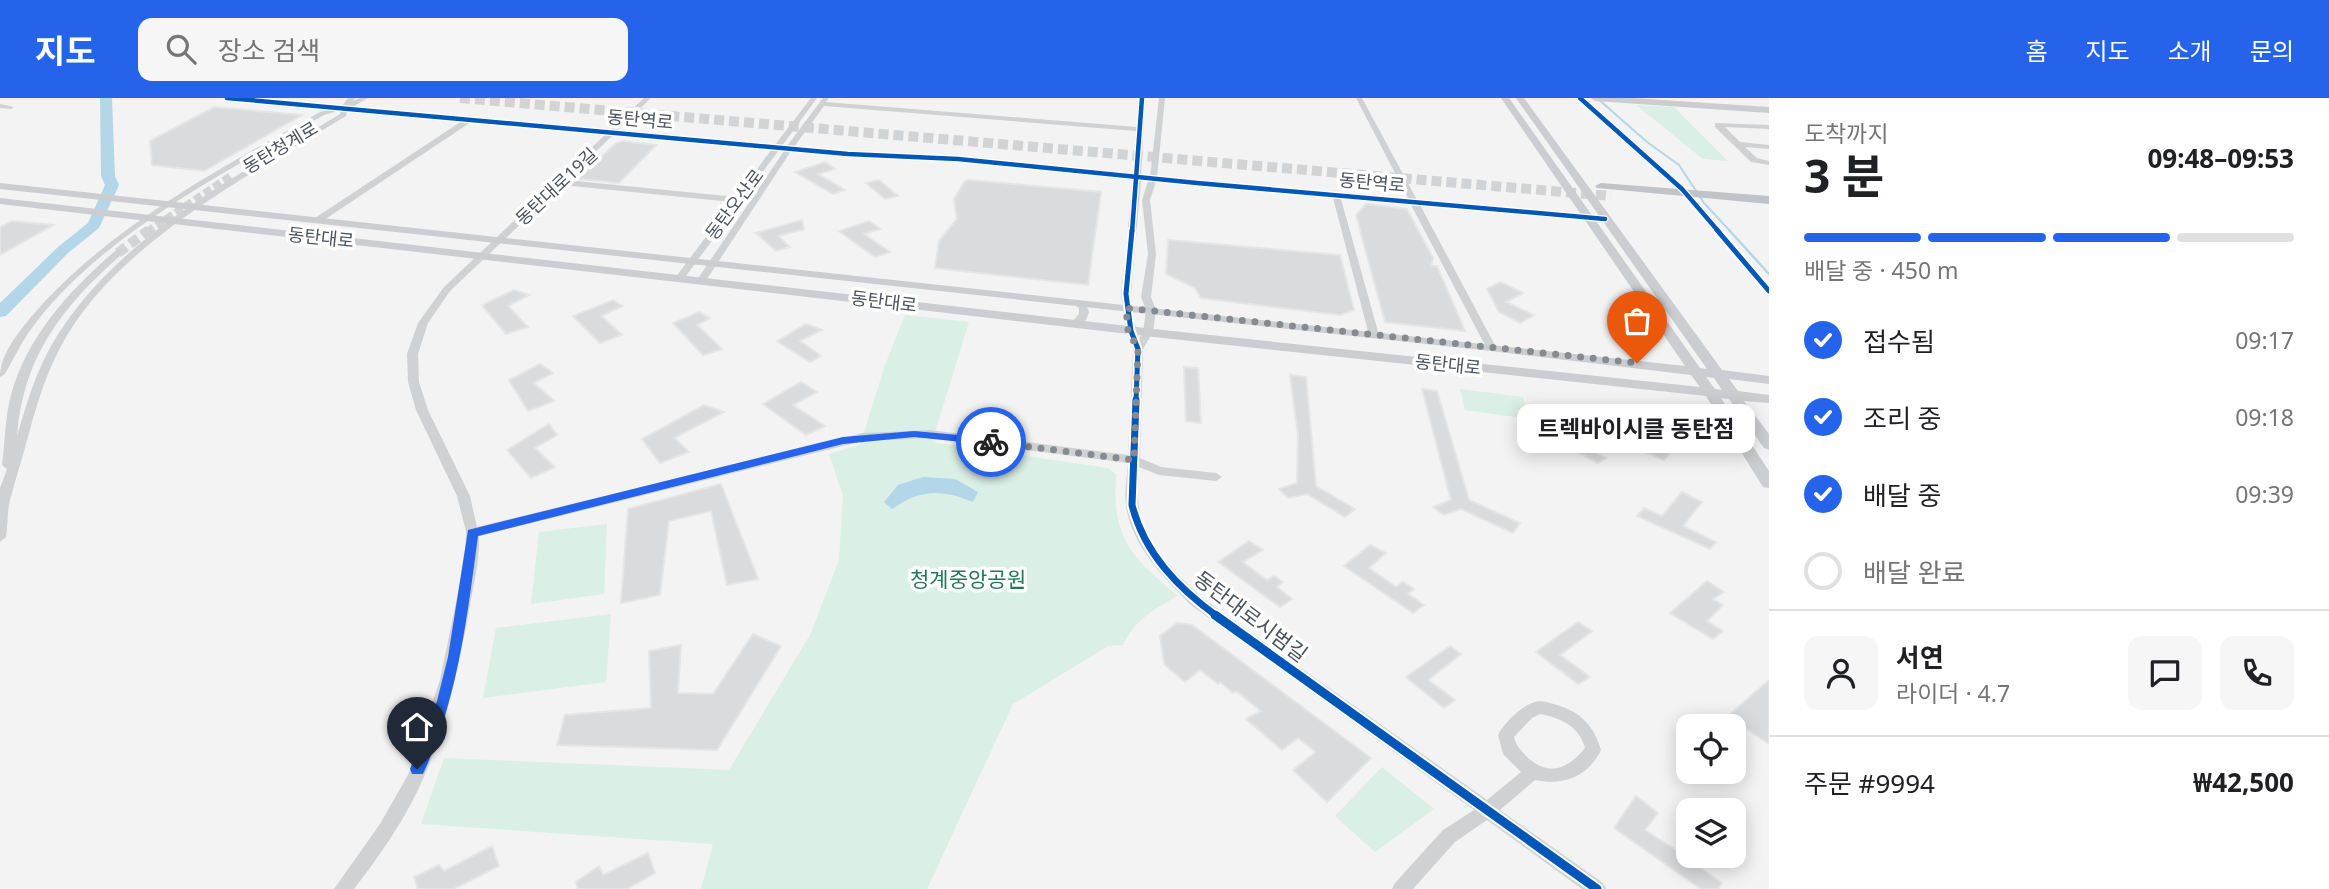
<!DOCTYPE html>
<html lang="ko">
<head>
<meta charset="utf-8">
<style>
	body { margin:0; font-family:"Noto Sans","Noto Sans KR",sans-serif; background:#f6f6f6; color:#202124; height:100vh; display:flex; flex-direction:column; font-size:26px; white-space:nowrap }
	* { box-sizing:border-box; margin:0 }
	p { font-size:23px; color:#757577 }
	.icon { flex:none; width:38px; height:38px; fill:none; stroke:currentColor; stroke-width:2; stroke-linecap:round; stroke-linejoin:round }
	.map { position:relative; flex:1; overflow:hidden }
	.panel { display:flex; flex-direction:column; background:#fff; width:560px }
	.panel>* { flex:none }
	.tools { position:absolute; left:1676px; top:616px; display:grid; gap:14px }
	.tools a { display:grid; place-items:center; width:70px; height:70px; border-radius:14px; background:#fff; box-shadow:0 4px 18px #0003; font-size:35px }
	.pin { position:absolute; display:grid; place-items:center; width:60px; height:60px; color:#fff; margin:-72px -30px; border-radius:50% 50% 50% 0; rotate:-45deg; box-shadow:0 0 7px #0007 }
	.pin .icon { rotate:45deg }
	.courier { position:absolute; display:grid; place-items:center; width:70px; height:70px; margin:-35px; border:5px solid #2563eb; border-radius:50%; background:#fff; color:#222; box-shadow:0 2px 9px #0007 }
	.bubble { position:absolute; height:49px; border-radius:14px; background:#fff; box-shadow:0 4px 18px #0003; font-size:23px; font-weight:700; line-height:49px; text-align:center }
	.summary em { font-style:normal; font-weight:700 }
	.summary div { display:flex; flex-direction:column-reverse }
	.summary { display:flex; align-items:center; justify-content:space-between; height:119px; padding:0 35px }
	h1 { font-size:46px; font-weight:700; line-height:52px }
	.bar { display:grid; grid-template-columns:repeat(4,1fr); gap:10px 7px; align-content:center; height:84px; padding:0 35px }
	.bar i { height:9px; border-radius:5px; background:#e0e0e0 }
	.bar .selected { background:#2563eb }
	.bar p { grid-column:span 4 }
	.line { display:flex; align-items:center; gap:18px; padding:0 35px; border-top:2px solid #e0e0e0 }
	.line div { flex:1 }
	.round { display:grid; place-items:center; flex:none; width:74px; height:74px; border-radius:14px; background:#f6f6f6 }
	ol { padding:0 35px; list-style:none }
	li { display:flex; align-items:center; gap:21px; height:77px }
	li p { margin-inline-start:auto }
	li .icon { padding:7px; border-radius:50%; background:#2563eb; color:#fff; stroke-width:4 }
	li:last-child { color:#757577 }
	li i { width:38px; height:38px; border:4px solid #e0e0e0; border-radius:50% }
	header { display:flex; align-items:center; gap:42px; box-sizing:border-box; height:98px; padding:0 35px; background:#2563eb; color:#fff }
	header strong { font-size:33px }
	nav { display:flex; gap:38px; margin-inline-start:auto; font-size:24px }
	.search { width:490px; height:63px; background:#f6f6f6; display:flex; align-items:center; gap:18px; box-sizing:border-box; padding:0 24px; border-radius:14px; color:#757577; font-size:26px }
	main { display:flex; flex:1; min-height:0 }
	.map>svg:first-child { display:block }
	.green { fill:#daefe5 }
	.water { fill:#b3d7e8 }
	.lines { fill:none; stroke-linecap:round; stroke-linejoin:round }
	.stream-far1 { stroke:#b3d7e8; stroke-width:2 }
	.stream { stroke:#b3d7e8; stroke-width:2.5 }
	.river { fill:#b3d7e8; fill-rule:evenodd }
	.building { fill:#dadbdc; stroke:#e5e5e5; stroke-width:2 }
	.minor-tunnel-far1 { stroke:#d1d3d5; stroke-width:8; stroke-dasharray:8 3.5; stroke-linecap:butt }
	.minor-tunnel { stroke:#d1d3d5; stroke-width:10; stroke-dasharray:10 5; stroke-linecap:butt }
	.highway-tunnel { stroke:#d1d3d5; stroke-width:10; stroke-dasharray:10 5; stroke-linecap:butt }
	.minor { fill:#cfd1d3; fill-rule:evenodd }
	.major { fill:#cbcdd0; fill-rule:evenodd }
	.highway { fill:#c0c3c8; fill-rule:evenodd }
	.cycleway-far3-casing { stroke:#fff; stroke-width:7 }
	.cycleway-far2-casing { stroke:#fff; stroke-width:9 }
	.cycleway-far1-casing { stroke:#fff; stroke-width:11 }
	.cycleway-casing { stroke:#fff; stroke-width:13 }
	.cycleway-far3 { stroke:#0057b8; stroke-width:4.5 }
	.cycleway-far2 { stroke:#0057b8; stroke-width:5 }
	.cycleway-far1 { stroke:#0057b8; stroke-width:7 }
	.cycleway { stroke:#0057b8; stroke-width:9 }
	.route { fill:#2563eb }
	.done { stroke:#868b92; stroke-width:7; stroke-dasharray:0 12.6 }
	.labels { text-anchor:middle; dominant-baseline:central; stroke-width:7; stroke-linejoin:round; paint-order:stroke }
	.far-street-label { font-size:18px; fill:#4b535d; stroke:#fff }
	.park-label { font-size:21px; fill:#227958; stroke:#fff }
	.street-label { font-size:21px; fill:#4b535d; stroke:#fff }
</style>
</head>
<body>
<header>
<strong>지도</strong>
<div class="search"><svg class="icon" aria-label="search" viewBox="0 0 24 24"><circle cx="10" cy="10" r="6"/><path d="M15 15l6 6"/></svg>장소 검색</div>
<nav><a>홈</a><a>지도</a><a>소개</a><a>문의</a></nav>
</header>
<main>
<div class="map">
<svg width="1769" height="791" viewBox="0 0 1769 791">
	<rect width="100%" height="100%" fill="#f3f3f3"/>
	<g class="green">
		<path d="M1636,7L1674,9L1728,63L1703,61Z"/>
		<path d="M905,217L969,224L932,344L1108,370L1116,376C1112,441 1130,458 1178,498C1155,510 1134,523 1123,547L1108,548L1013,606L927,791H701L713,746L421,726L444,660L729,672L811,535L839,462L843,398L829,356L860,347L885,267Z"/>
		<path d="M1460,291L1523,299L1529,321L1465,312Z"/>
		<path d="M607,426L604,496L531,506L539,434Z"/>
		<path d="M611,516L606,584L483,600L496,530Z"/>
		<path d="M1382,669L1434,711L1375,754L1335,718Z"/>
	</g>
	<path class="water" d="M923,379L955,381L978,394L973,404C941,391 921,391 892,411L884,404L898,387Z"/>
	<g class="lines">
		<path class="stream-far1" d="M1597,0L1647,44L1679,67L1704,105L1731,134"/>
		<path class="stream" d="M1729,132L1769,176"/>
		<path class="river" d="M100,0H112L115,78L119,87L99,130L68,155L6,218L0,219V205L58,149L88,125L105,87L101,78Z"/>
	</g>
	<g class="building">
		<path d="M214,9L302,17L204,73L152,67L150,43Z"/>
		<path d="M623,43L656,47L619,85L578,81L615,46Z"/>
		<path d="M825,64L835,71L818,76L845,92L833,96L795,74Z"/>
		<path d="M879,82L898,98L885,101L866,85Z"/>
		<path d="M969,82L1101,94L1088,187L935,170L939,143L957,121L954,101L965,83Z"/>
		<path d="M1366,106L1407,111L1433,160L1431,168H1437L1465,233L1385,224L1356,117Z"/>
		<path d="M802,122L804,131L778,138L790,149L776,153L756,135Z"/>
		<path d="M12,123L53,127L0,157V129Z"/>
		<path d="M869,123L880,131L864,136L890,154L875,159L839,133Z"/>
		<path d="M1168,142L1340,157L1354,212L1340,217L1201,200L1195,190L1166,176Z"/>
		<path d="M1500,184L1523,195L1506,204L1534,217L1520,225L1499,214L1487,191Z"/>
		<path d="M514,192L529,197L508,208L528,229L506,236L482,207Z"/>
		<path d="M613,202L622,208L601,218L622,237L600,245L573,218Z"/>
		<path d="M699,214L710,220L697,227L722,251L703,257L673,225Z"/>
		<path d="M806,226L822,232L800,243L821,258L810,264L777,243Z"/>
		<path d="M540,266L553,275L534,285L554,303L528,313L509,282Z"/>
		<path d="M1184,269L1198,270L1201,325L1186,323Z"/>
		<path d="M1290,277L1306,279L1316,388L1355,411L1345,419L1307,396L1288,400L1279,391L1297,385L1298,337Z"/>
		<path d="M801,284L817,294L793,307L825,328L806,337L763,306Z"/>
		<path d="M1422,291L1437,293L1469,402L1520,425L1513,435L1461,411L1444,417L1433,409L1451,402Z"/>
		<path d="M704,307L724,314L674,340L689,354L660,365L642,341Z"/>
		<path d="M1591,323L1610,332L1586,349L1606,360L1598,365L1560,345Z"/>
		<path d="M549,326L557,337L535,350L555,369L531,380L507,352Z"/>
		<path d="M1666,330L1685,337L1664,362L1645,354Z"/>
		<path d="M721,386L758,481L727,487L711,413L669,423L660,497L621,505L628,411Z"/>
		<path d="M1682,394L1702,404L1683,428L1716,444L1710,451L1637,418L1644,410L1662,418Z"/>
		<path d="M1249,443L1263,452L1243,464L1267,482L1274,478L1283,484L1277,489L1292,501L1280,509L1218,464Z"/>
		<path d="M1370,447L1386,455L1369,470L1396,489L1403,484L1414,491L1408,496L1424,507L1413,515L1344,468Z"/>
		<path d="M1707,483L1724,494L1713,501L1723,507L1707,523L1723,533L1713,541L1670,515Z"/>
		<path d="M1578,524L1592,533L1560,557L1590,579L1578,586L1536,554Z"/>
		<path d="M1177,525L1192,527L1371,660L1327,704L1293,672L1316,654L1298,640L1282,652L1246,621L1261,613L1236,593L1233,595L1220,584L1218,586L1200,572L1185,584L1164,566L1160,538Z"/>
		<path d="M753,536L781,548L717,652L557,647L565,617L651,610L649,553L681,547L678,595L713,596Z"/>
		<path d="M1450,548L1461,556L1428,582L1455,602L1444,610L1406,579Z"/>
		<path d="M1769,582V646L1728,618Z"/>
		<path d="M1636,698L1658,715L1645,732L1682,756L1689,750V758H1702L1696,767L1722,785L1718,791H1701L1614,730Z"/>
		<path d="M492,748L499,768L454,791H418L414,779L439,767L444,773Z"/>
		<path d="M648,755L655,775L627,791H578L576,784L599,768L603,777Z"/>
	</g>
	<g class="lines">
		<path class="minor-tunnel-far1" d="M147,134L231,78"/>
		<path class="minor-tunnel" d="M118,155L149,132"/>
		<path class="highway-tunnel" d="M460,0L1611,98"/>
		<g class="minor">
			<path d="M224,0H250L342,8L348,0H355L353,3L360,0H368L352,9L610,32L644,0H651L617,33L775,47L811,0H817L782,48H787L823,0H829L826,4L1137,29L1139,0H1145L1141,78L1150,79L1159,0H1165L1157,79L1409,102L1356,0H1362L1417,102L1608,119L1609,121L1605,124L1420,107L1496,249L1491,252L1486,249L1411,107L1341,101L1379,237L1374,240L1369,237L1333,100L1156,84L1150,102L1156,156L1151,199L1156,212L1153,234L1143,251L1140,360L1161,369L1216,375L1222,379L1216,383L1159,377L1139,369C1139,382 1137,396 1139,408C1144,446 1175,474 1201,499L1487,702L1521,674L1503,656L1498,637C1505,624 1521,608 1535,604C1542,602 1550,605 1557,607C1581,614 1594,628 1601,652C1588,679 1563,688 1535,682L1500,712L1603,785L1606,791H1582L1487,722L1455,744L1413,791H1392L1395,785L1443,732L1474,712L1191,507C1164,480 1132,448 1126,408C1124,395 1127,379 1128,365L930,340L863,343L479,438C480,461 474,484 470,507C459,569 445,634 418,692C401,727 378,760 354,791H334L380,726L409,675L440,582L465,461L466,433L457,398L416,312L408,284L407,256L418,225L444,189L606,36L471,24L321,124H315V120L462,23L347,13L346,18C249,78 114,146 60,250C44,280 35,313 26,346C21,364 15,383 10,402C7,414 8,427 6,439L0,444V390L7,371L2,367C5,344 5,319 11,297C27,238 70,192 115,153H121V157C63,208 23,258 17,338C26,308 35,276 51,248C114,139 236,79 340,16L341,12H336L335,14L324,17C225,75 96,139 29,234C20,247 13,262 5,276L0,279C0,257 17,236 31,219C109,128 217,73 320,14L330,11L227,2ZM824,8L1136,33L1134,77L958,58L848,54L794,49ZM613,37L772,51L736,99L566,82ZM779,52L784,53L697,182L699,184H705L791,53L848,58L958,63L1133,82L1121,196L1126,233L1133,251L1128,357L930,332L863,335L477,429L470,398L428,312L419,284L418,256L428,225L450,193L562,87L732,104L675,180L680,183L683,182ZM1141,83H1148L1142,102L1148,156L1141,199L1146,212L1143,234L1139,241L1132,215L1131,196ZM1540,616C1561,620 1579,628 1585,650C1567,672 1548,679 1526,658C1520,651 1516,648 1514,639L1532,620Z"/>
			<path d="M0,6L14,9L11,11L0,10Z"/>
			<path d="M1715,25L1769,27V31L1725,29L1740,44L1769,47V51L1745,49L1757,60L1769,63V67L1751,64L1715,29Z"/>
			<path d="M1077,202L1086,206L1089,214L1086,222L1076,228L1071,225L1079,216V210L1072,205Z"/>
		</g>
		<g class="major">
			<path d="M1501,0H1509L1700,270L1707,271L1516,0H1524L1722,272L1769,278V286L1729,281L1738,293L1769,297V305L1744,303L1769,336V352L1764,350L1729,301L1721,300L1769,373V390L1763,389L1706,298L1172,241L0,106V100L1172,233L1700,289L1691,277L1491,253L0,91V85L1685,268ZM1706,279L1714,280L1722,292L1715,291Z"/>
			<path d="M1591,0H1633L1769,9V15L1595,3Z"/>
		</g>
		<path class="highway" d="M1601,85L1769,98V106L1597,90L1595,88Z"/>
		<defs>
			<g id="cycleway-far3">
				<path d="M227,0L848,56L958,61L1197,85L1605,121"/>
				<path d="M1580,0L1682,91L1719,134"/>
				<path d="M1132,134L1142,0"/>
			</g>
			<g id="cycleway-far2">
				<path d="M1132,132L1126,196L1131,233L1138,251L1136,303"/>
				<path d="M1717,132L1769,193"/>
			</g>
			<path id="cycleway-far1" d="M1136,302L1132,407C1144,455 1178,490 1218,519"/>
			<path id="cycleway" d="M1215,517L1597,791"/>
		</defs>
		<use href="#cycleway-far3" class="cycleway-far3-casing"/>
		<use href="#cycleway-far2" class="cycleway-far2-casing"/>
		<use href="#cycleway-far1" class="cycleway-far1-casing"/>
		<use href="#cycleway" class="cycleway-casing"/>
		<use href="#cycleway-far3" class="cycleway-far3"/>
		<use href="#cycleway-far2" class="cycleway-far2"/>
		<use href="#cycleway-far1" class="cycleway-far1"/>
		<use href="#cycleway" class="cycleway"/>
	</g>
	<path class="route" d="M914,333L991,340L996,344L991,347L914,339L843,346L478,438C467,520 458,600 423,676H412L410,671L437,603L448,559L468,432L843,339Z"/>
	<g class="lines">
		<path class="done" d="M991,344L1134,362L1138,251L1128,232L1126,210L1637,265"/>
	</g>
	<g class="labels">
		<g class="far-street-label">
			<text transform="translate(640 21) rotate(5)">동탄역로</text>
			<text transform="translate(280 49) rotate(-31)">동탄청계로</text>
			<text transform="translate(1372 84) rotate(5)">동탄역로</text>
			<text transform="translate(556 88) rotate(-43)">동탄대로19길</text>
			<text transform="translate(734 106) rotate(-53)">동탄오산로</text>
			<text transform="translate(321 139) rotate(6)">동탄대로</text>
			<text transform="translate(884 203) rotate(7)">동탄대로</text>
			<text transform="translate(1448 266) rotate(6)">동탄대로</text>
		</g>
		<g class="park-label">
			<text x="968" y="481">청계중앙공원</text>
		</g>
		<g class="street-label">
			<text transform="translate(1251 518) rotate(37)">동탄대로시범길</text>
		</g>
	</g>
</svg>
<div class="tools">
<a><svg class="icon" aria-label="locate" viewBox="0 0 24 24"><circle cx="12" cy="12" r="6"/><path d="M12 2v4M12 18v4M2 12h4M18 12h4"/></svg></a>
<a><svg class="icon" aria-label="layers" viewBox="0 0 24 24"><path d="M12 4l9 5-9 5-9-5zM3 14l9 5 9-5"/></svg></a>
</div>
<div class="pin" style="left:1637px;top:265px;background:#ea580c"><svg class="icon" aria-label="bag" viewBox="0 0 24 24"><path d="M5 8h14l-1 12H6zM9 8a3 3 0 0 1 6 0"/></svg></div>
<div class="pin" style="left:417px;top:671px;background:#1f2937"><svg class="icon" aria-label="home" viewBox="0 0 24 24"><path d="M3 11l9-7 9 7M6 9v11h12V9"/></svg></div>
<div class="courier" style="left:991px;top:344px"><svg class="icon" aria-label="bike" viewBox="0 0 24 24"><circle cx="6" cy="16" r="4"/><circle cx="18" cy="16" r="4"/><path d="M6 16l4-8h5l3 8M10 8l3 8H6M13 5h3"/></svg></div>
<div class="bubble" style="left:1517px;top:306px;width:238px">트렉바이시클 동탄점</div>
</div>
<section class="panel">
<div class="summary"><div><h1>3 분</h1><p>도착까지</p></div><em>09:48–09:53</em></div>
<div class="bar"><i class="selected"></i><i class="selected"></i><i class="selected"></i><i></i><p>배달 중 · 450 m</p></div>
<ol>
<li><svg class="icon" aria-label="check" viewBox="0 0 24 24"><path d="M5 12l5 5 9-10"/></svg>접수됨<p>09:17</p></li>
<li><svg class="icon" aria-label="check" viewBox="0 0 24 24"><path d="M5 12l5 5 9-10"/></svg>조리 중<p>09:18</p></li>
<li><svg class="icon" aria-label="check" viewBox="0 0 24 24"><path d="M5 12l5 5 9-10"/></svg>배달 중<p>09:39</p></li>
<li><i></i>배달 완료</li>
</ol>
<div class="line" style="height:126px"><a class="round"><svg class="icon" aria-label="person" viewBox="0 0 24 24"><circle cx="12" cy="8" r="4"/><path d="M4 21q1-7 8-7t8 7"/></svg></a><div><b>서연</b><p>라이더 · 4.7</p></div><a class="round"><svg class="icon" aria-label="chat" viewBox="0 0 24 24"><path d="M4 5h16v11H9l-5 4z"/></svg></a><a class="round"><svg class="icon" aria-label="phone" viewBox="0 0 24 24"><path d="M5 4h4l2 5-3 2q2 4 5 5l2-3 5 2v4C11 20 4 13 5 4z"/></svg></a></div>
<div class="line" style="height:91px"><div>주문 #9994</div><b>₩42,500</b></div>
</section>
</main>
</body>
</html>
